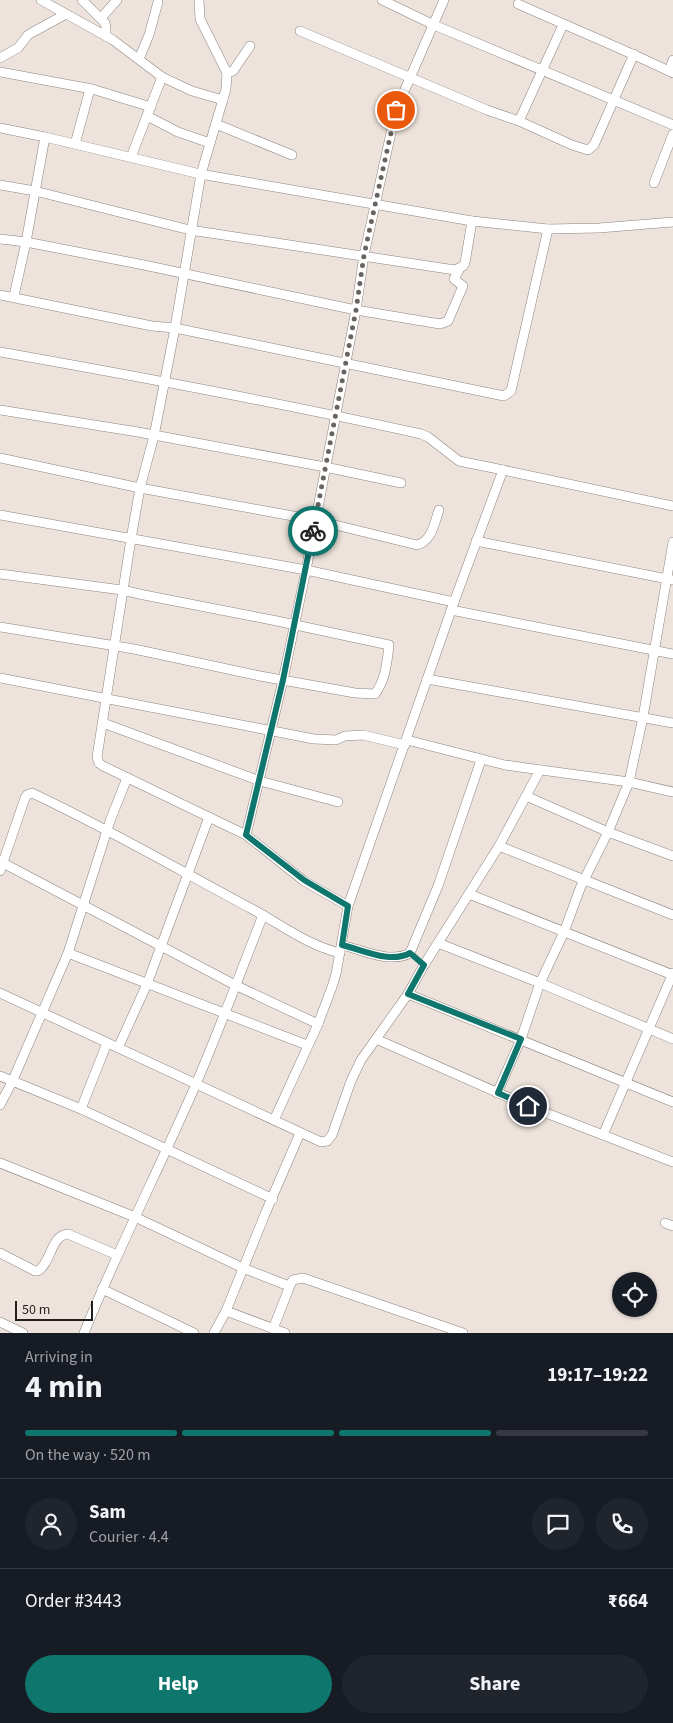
<!DOCTYPE html>
<html lang="en">
<head>
<meta charset="utf-8">
<style>
	body { margin:0; font-family:"Source Sans 3",sans-serif; background:#20242c; color:#f1f3f6; height:100vh; display:flex; flex-direction:column; font-size:19px; white-space:nowrap }
	* { box-sizing:border-box; margin:0 }
	p { font-size:16px; color:#9ea1a6 }
	.icon { flex:none; width:28px; height:28px; fill:none; stroke:currentColor; stroke-width:2; stroke-linecap:round; stroke-linejoin:round }
	.map { position:relative; height:1333px; overflow:hidden }
	.drawer { display:flex; flex-direction:column; background:#171b24; flex:1 }
	.drawer>* { flex:none }
	.controls { position:absolute; left:612px; top:1272px; display:grid; gap:10px }
	.controls a { display:grid; place-items:center; width:45px; height:45px; border-radius:50%; background:#171b24; box-shadow:0 1px 4px #0004; font-size:25px }
	.scale { position:absolute; left:15px; bottom:12px; width:78px; box-sizing:border-box; padding-left:5px; border:2px solid #221f1c; border-top:0; font-size:14px; line-height:18px; white-space:nowrap; color:#221f1c; -webkit-text-stroke:4px #ede3dc; paint-order:stroke }
	.pin { position:absolute; display:grid; place-items:center; width:42px; height:42px; color:#fff; margin:-21px; border:2px solid #fff; border-radius:50%; box-shadow:0 1px 5px #0007 }
	.courier { position:absolute; display:grid; place-items:center; width:50px; height:50px; margin:-25px; border:4px solid #0f766e; border-radius:50%; background:#fff; color:#222; box-shadow:0 1px 6px #0007 }
	.overview em { font-style:normal; font-weight:700 }
	.overview div { display:flex; flex-direction:column-reverse }
	.overview { display:flex; align-items:center; justify-content:space-between; height:85px; padding:0 25px }
	h1 { font-size:32px; font-weight:700; line-height:38px }
	.bar { display:grid; grid-template-columns:repeat(4,1fr); gap:8px 5px; align-content:center; height:60px; padding:0 25px }
	.bar i { height:6px; border-radius:4px; background:#363941 }
	.bar .active { background:#0f766e }
	.bar p { grid-column:span 4 }
	.line { display:flex; align-items:center; gap:12px; padding:0 25px; border-top:1px solid #363941 }
	.line div { flex:1 }
	.round { display:grid; place-items:center; flex:none; width:52px; height:52px; border-radius:26px; background:#20242c }
	.button { display:flex; gap:10px; margin-top:auto; padding:10px 25px }
	.button a { flex:1; height:58px; border-radius:30px; background:#0f766e; color:#fff; font-size:20px; font-weight:700; line-height:58px; text-align:center }
	.button a+a { background:#20242c; color:#f1f3f6 }
	.map>svg:first-child { display:block }
	.lines { fill:none; stroke-linecap:round; stroke-linejoin:round }
	.street-casing { stroke:#8c837d; stroke-width:10 }
	.street { stroke:#fff; stroke-width:9 }
	.done { stroke:#69645f; stroke-width:5; stroke-dasharray:0 9 }
	.route { stroke:#0f766e; stroke-width:6 }
</style>
</head>
<body>
<div class="map">
<svg width="673" height="1333" viewBox="0 0 673 1333">
	<rect width="100%" height="100%" fill="#ede3dc"/>
	<g class="lines">
		<defs>
			<g id="street">
				<path d="M41,0L113,40L162,77L192,91L223,100"/>
				<path d="M82,0L105,23L106,27V36"/>
				<path d="M382,0L434,25L673,125"/>
				<path d="M444,0L396,110L364,255L356,310L306,570L454,602L503,470L673,506"/>
				<path d="M518,4C569,27 622,48 673,73"/>
				<path d="M101,18L117,0"/>
				<path d="M300,31L487,110L519,121L572,145L588,150L594,145L634,54"/>
				<path d="M0,58L18,48L28,35L33,32L66,14"/>
				<path d="M139,59L149,35L158,2"/>
				<path d="M669,71L673,60"/>
				<path d="M0,72L92,89L151,107"/>
				<path d="M227,73L233,71L250,46"/>
				<path d="M147,116L178,132L210,143"/>
				<path d="M519,121L563,25"/>
				<path d="M216,124L292,155"/>
				<path d="M0,128L45,137L200,174L472,221L548,229L599,228L673,222"/>
				<path d="M75,144L90,89"/>
				<path d="M131,157L162,77"/>
				<path d="M654,183L673,134"/>
				<path d="M0,185L35,191L190,230L455,270L463,266L465,263L472,221"/>
				<path d="M0,239L26,242L144,265L356,310L440,324L448,321L463,286L454,279L460,268"/>
				<path d="M0,295L152,326L175,328L504,396L511,391L548,229"/>
				<path d="M14,296L26,242L45,137"/>
				<path d="M0,352C141,377 281,403 421,434L428,437L459,461L503,470"/>
				<path d="M0,410L138,432L325,467L401,483"/>
				<path d="M0,458L140,488L315,520L417,545C432,541 434,524 439,510"/>
				<path d="M0,515C102,534 204,552 306,570L283,680L246,835L103,766L99,763L97,757L131,539L140,488L154,436L175,328L201,174L226,89L227,73L200,19L199,0"/>
				<path d="M476,541L673,580"/>
				<path d="M0,574L122,590L144,595L277,621L389,645C387,662 386,679 375,694L355,693L316,686L260,676L134,649L0,627"/>
				<path d="M451,610L673,654"/>
				<path d="M0,678L314,739L336,740L345,736L363,735L405,745"/>
				<path d="M427,679L673,723"/>
				<path d="M103,723L260,781L338,802"/>
				<path d="M407,740L505,765L629,782L673,792"/>
				<path d="M526,796L608,832L673,856"/>
				<path d="M246,835L304,881L348,906"/>
				<path d="M499,846L673,915"/>
				<path d="M3,863L235,985L318,1024"/>
				<path d="M0,871L25,798L27,795L32,793C107,828 179,870 252,909C282,925 307,945 340,953"/>
				<path d="M469,894L673,975"/>
				<path d="M438,943L540,983L673,1039"/>
				<path d="M342,945C362,950 390,964 410,953L438,886L481,760"/>
				<path d="M68,953L307,1045"/>
				<path d="M0,993L321,1142L327,1141L332,1135L351,1081L361,1060L408,994L424,965L499,846L540,770"/>
				<path d="M408,994L673,1102"/>
				<path d="M376,1039L528,1106L673,1162"/>
				<path d="M118,1048L147,984L209,817"/>
				<path d="M0,1076L81,1109L273,1199"/>
				<path d="M497,1093L521,1039L540,983L564,932L581,886L608,832L629,782L643,717L673,542"/>
				<path d="M0,1105L12,1082L68,953L110,821L127,778"/>
				<path d="M81,1109L107,1043"/>
				<path d="M274,1120L318,1024L332,987L336,974L348,906L454,602"/>
				<path d="M603,1135L673,973"/>
				<path d="M0,1163L135,1217L243,1268L289,1286"/>
				<path d="M665,1223L673,1226"/>
				<path d="M0,1253L35,1271H38C51,1263 51,1235 68,1234L117,1255"/>
				<path d="M102,1289L194,1333"/>
				<path d="M226,1311L285,1333"/>
				<path d="M0,1322L23,1333"/>
				<path d="M273,1329L291,1283L293,1280L303,1278L463,1333"/>
				<path d="M84,1333C118,1249 160,1167 196,1084C220,1028 241,971 263,915"/>
				<path d="M214,1333L226,1311L265,1214L300,1133"/>
			</g>
		</defs>
		<use href="#street" class="street-casing"/>
		<use href="#street" class="street"/>
	</g>
	<g class="lines">
		<path class="done" d="M313,531L356,310L364,255L396,110"/>
		<path class="route" d="M313,531L283,680L246,835L304,880L348,906L342,945C363,950 390,964 410,953L424,965L408,994L521,1039L498,1093L528,1106"/>
	</g>
</svg>
<div class="controls">
<a><svg class="icon" aria-label="locate" viewBox="0 0 24 24"><circle cx="12" cy="12" r="6"/><path d="M12 2v4M12 18v4M2 12h4M18 12h4"/></svg></a>
</div>
<div class="scale">50 m</div>
<div class="pin" style="left:396px;top:110px;background:#ea580c"><svg class="icon" aria-label="bag" viewBox="0 0 24 24"><path d="M5 8h14l-1 12H6zM9 8a3 3 0 0 1 6 0"/></svg></div>
<div class="pin" style="left:528px;top:1106px;background:#1f2937"><svg class="icon" aria-label="home" viewBox="0 0 24 24"><path d="M3 11l9-7 9 7M6 9v11h12V9"/></svg></div>
<div class="courier" style="left:313px;top:531px"><svg class="icon" aria-label="bike" viewBox="0 0 24 24"><circle cx="6" cy="16" r="4"/><circle cx="18" cy="16" r="4"/><path d="M6 16l4-8h5l3 8M10 8l3 8H6M13 5h3"/></svg></div>
</div>
<section class="drawer">
<div class="overview"><div><h1>4 min</h1><p>Arriving in</p></div><em>19:17–19:22</em></div>
<div class="bar"><i class="active"></i><i class="active"></i><i class="active"></i><i></i><p>On the way · 520 m</p></div>
<div class="line" style="height:90px"><a class="round"><svg class="icon" aria-label="person" viewBox="0 0 24 24"><circle cx="12" cy="8" r="4"/><path d="M4 21q1-7 8-7t8 7"/></svg></a><div><b>Sam</b><p>Courier · 4.4</p></div><a class="round"><svg class="icon" aria-label="chat" viewBox="0 0 24 24"><path d="M4 5h16v11H9l-5 4z"/></svg></a><a class="round"><svg class="icon" aria-label="phone" viewBox="0 0 24 24"><path d="M5 4h4l2 5-3 2q2 4 5 5l2-3 5 2v4C11 20 4 13 5 4z"/></svg></a></div>
<div class="line" style="height:65px"><div>Order #3443</div><b>₹664</b></div>
<div class="button"><a>Help</a><a>Share</a></div>
</section>
</body>
</html>
